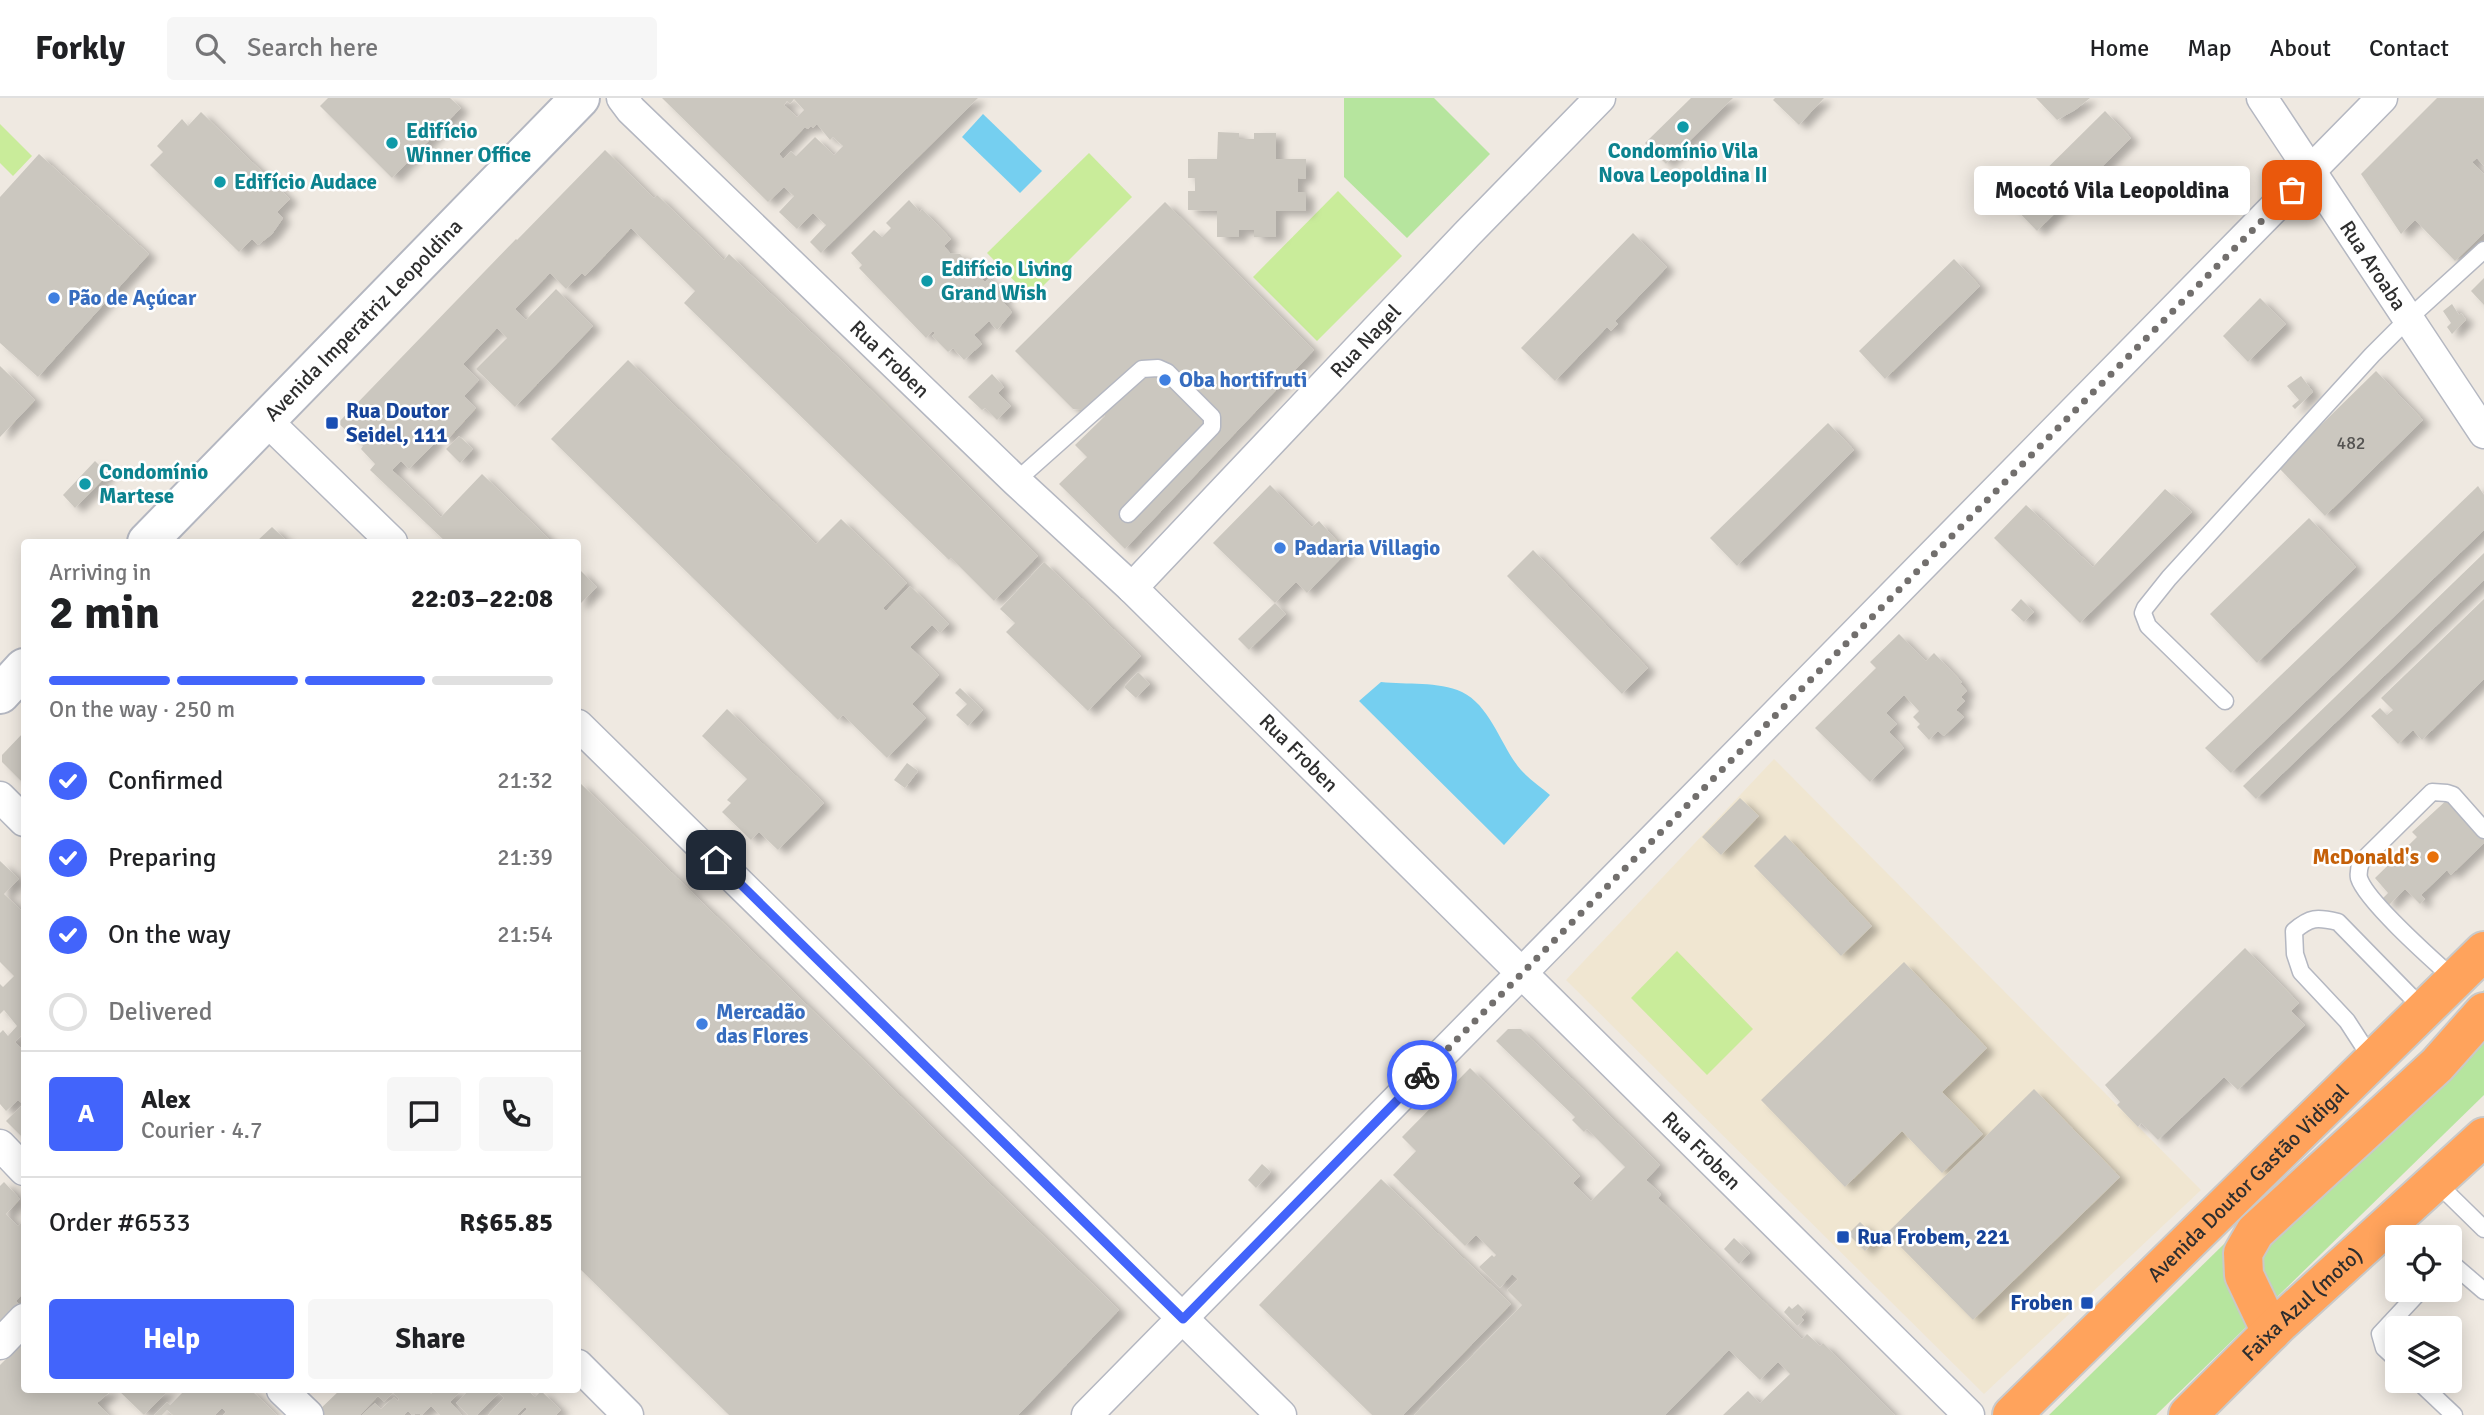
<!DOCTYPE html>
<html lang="en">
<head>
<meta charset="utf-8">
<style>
	body { margin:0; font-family:Signika,sans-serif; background:#f6f6f6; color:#202124; height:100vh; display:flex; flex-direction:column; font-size:26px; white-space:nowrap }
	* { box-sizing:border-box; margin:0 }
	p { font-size:23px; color:#757577 }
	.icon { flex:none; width:38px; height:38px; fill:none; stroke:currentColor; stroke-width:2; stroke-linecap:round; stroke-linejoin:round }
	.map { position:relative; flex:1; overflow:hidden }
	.sheet { position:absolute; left:21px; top:441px; width:560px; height:854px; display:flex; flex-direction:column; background:#fff; border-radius:7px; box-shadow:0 4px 18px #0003 }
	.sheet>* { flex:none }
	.fabs { position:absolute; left:2385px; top:1127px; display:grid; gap:14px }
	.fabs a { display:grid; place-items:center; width:77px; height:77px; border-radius:7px; background:#fff; box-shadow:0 4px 18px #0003; font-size:35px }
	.pin { position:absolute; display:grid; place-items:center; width:60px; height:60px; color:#fff; margin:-30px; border-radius:14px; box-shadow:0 4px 10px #0006 }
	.courier { position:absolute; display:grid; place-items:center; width:70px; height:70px; margin:-35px; border:5px solid #4264fb; border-radius:50%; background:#fff; color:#222; box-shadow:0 2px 9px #0007 }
	.bubble { position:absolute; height:49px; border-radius:7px; background:#fff; box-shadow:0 4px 18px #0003; font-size:23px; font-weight:700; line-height:49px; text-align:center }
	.summary em { font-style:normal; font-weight:700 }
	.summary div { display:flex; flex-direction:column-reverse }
	.summary { display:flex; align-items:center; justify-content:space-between; height:119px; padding:0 28px }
	h1 { font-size:46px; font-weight:700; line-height:52px }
	.bar { display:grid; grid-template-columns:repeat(4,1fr); gap:10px 7px; align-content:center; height:84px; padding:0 28px }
	.bar i { height:9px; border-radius:5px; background:#e0e0e0 }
	.bar .active { background:#4264fb }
	.bar p { grid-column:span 4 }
	.line { display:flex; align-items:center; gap:18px; padding:0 28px; border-top:2px solid #e0e0e0 }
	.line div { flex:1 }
	.round { display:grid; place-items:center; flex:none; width:74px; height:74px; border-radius:7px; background:#f6f6f6 }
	ol { padding:0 28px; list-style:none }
	li { display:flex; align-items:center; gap:21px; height:77px }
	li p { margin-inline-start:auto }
	li .icon { padding:7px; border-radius:50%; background:#4264fb; color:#fff; stroke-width:4 }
	li:last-child { color:#757577 }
	li i { width:38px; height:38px; border:4px solid #e0e0e0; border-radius:50% }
	.button { display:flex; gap:14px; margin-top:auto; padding:14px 28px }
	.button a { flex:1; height:80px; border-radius:7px; background:#4264fb; color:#fff; font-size:28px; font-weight:700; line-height:80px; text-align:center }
	.button a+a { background:#f6f6f6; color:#202124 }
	header { display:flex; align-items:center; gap:42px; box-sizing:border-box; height:98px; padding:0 35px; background:#fff; border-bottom:2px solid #e0e0e0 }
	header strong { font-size:33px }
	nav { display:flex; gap:38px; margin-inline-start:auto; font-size:24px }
	.search { width:490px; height:63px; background:#f6f6f6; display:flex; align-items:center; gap:18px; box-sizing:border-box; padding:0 24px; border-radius:7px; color:#757577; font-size:26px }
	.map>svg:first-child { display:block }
	.education { fill:#f0e6d1 }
	.green { fill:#b6e59e }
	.pitch { fill:#c9ec9a }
	.water { fill:#75cff0 }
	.building { fill:#cbc7bf; fill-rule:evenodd; filter:url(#shadow) }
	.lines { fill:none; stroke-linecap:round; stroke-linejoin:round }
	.lane-casing { stroke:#b4b7c1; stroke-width:19 }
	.street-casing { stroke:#b4b7c1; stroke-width:33 }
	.secondary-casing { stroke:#b4b7c1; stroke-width:42 }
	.highway-casing { stroke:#c9c9c9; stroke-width:42 }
	.lane { stroke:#fff; stroke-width:16 }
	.street { stroke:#fff; stroke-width:30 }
	.secondary { stroke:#fff; stroke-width:38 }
	.highway { stroke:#ffa35c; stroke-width:38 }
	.done { stroke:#726f6d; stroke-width:7; stroke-dasharray:0 12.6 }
	.route { stroke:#4264fb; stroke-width:9 }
	.culture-dot { fill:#0f9aa8; stroke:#fff; stroke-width:2.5 }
	.shop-dot { fill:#3f7fe0; stroke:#fff; stroke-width:2.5 }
	.transit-dot { fill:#1a4fb4; stroke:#fff; stroke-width:2.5 }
	.food-dot { fill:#e8710a; stroke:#fff; stroke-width:2.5 }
	.labels { text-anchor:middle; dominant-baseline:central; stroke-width:5; stroke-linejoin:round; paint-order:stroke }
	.number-label { font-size:18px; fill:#555452 }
	.culture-label { font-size:21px; font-weight:bold; fill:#0d838f; stroke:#fff; text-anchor:start }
	.street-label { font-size:21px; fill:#2e2e2e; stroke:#fff }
	.shop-label { font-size:21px; font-weight:bold; fill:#366cbe; stroke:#fff; text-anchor:start }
	.transit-label { font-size:21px; font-weight:bold; fill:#164399; stroke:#fff; text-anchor:start }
	.food-label { font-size:21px; font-weight:bold; fill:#c56008; stroke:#fff; text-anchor:end }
</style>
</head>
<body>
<header>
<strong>Forkly</strong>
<div class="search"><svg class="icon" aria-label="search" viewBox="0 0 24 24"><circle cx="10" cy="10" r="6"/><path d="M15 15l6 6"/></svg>Search here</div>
<nav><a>Home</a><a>Map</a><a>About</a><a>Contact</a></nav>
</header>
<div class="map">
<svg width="2484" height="1317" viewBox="0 0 2484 1317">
	<defs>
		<filter id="shadow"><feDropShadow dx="8" dy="4.5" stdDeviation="3.5" flood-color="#0004"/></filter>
	</defs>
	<rect width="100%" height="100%" fill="#efe9e1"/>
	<path class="education" d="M1774,661L2201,1092L1984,1296L1566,882Z"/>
	<g class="green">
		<path d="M1344,0H1434L1490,56L1407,140L1344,79Z"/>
		<path d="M2484,892V997L2156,1317H2049Z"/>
	</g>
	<g class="pitch">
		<path d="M0,26L32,58L13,78L0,65Z"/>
		<path d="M1089,55L1132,99L1031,200L987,155Z"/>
		<path d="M1338,93L1402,158L1317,243L1253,179Z"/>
		<path d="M1677,853L1753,931L1707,977L1631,900Z"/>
	</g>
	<g class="water">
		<path d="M983,16L1042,73L1020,95L962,39Z"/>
		<path d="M1381,584C1407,587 1438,583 1462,594C1491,608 1501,649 1521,672C1529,681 1541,689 1550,697L1504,747L1359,603Z"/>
	</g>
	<g class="building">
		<path d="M328,0H450L461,10L392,80L320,8Z"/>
		<path d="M662,0H978L821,155L810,144L826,127L813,115L797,131L779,114L794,98L784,89L768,104ZM794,1L804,12L797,19L784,7L787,3L790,6ZM817,26L830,42L833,39L843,48L834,57L815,39L796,58L791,53L783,61L779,56L805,29L808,31L811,28L813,30Z"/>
		<path d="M1691,0H1733L1666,66L1645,45Z"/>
		<path d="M1775,0H1824L1799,27L1773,2Z"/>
		<path d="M2036,0H2090L2075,12L2057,22Z"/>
		<path d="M2437,0H2484V68L2477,60L2472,64L2484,76V135L2455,163L2415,122L2401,136L2361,76Z"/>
		<path d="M2105,13L2131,40L2037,133L2011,106Z"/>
		<path d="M201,14L290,101L277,114L283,120L272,136L258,147L252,141L239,154L150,67L163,54L157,48L182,21L188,28Z"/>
		<path d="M1218,34L1239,35V41H1254V35H1276V61H1306V81L1298,80V94H1306V113H1276V139H1254V132H1239V139H1217V113L1188,112V93H1195V80H1188V61H1217Z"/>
		<path d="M605,52L654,100L657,97L724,162L729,156L852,273L1038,458L994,503L951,460L949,462L684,205L695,193L631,130L585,178L582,175L566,191L550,175L515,211L526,222L556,191L593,228L515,309L476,271L507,240L497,230L463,266L479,282L464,298L476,310L446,343L433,330L428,335L437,343L409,371L401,363L392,372L441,419L482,376L552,444H446L370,372L375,366L361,351L363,348L338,325L516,141L517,142Z"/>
		<path d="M39,56L149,156L38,279L0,245V99Z"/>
		<path d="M909,102L920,114L922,111L951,141L944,148L950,155L960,156L967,163L971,160L987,177L982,181L985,184L989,180L1005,198L1001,202L1012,214L997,232L989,223L974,237L982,246L964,262L953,250L948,254L932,238L935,235L933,233L926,240L859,170L862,167L851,155L874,132L882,139L891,130L886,125Z"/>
		<path d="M1165,104L1314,252L1125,451L1059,386L1087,359L1075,347L1105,318L1101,314L1073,311L1015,253Z"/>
		<path d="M1633,135L1667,169L1615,223L1618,226L1611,233L1607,229L1555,283L1521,250Z"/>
		<path d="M1954,161L1980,188L1885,281L1859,253Z"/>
		<path d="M2484,180V207L2471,193Z"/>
		<path d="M2260,200L2286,226L2248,264L2223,238Z"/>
		<path d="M2452,206L2459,217L2461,215L2466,222L2452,236L2447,229L2451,225L2443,213Z"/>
		<path d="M628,262L816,446L841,421L907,485L883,510L886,513L910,488L949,526L940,535L932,527L910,549L939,577L912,606L926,620L887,660L843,617L838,622L551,341Z"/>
		<path d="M0,268L35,302L0,339Z"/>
		<path d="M2376,273L2423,322L2325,418L2278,369Z"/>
		<path d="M992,276L1004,289L998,295L1011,308L997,322L985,310L982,312L968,299Z"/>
		<path d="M2301,278L2313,294L2295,311L2292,308L2299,302L2287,288Z"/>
		<path d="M1828,325L1854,352L1737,468L1710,440Z"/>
		<path d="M459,338L473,351L460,365L446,351Z"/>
		<path d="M95,363L108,376L75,410L63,397Z"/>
		<path d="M1270,387L1312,429L1319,423L1347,454L1307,495L1296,484L1275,505L1213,445Z"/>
		<path d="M2478,388L2484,397V432L2231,675L2205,650Z"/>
		<path d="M2165,391L2192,414L2080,525L1994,440L2026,407L2093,469Z"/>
		<path d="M2309,420L2356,469L2257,565L2210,516Z"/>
		<path d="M272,429L288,444H256Z"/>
		<path d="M1533,452L1648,570L1622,596L1507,478Z"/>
		<path d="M2484,455V482L2256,701L2243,688Z"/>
		<path d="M1044,464L1141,558L1088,613L1006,534L1015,525L1000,511Z"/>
		<path d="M578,470L597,489L578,508Z"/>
		<path d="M2021,501L2034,514L2024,524L2011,512Z"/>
		<path d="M2484,501V581L2422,642L2413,632L2398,646L2371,618L2380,610L2387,617L2393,612L2381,600Z"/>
		<path d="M1275,505L1286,516L1249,552L1238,541Z"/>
		<path d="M1899,536L1926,563L1934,555L1962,584L1960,585L1967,593L1961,599L1965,603L1956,612L1964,619L1944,638L1938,633L1929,642L1917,629L1920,626L1913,619L1919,613L1904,597L1886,615L1897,626L1889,634L1904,650L1870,684L1815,630L1876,570L1870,564Z"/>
		<path d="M1138,574L1150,586L1136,600L1124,589Z"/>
		<path d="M960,590L983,612L968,628L956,617L967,606L955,595Z"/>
		<path d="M727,611L824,705L778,752L759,734L751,742L722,714L731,705L727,702L747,681L702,638Z"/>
		<path d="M24,634V683L23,685L2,664V657Z"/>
		<path d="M907,665L918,673L905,690L894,682Z"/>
		<path d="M578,683L1119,1212L1018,1317H729L578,1169Z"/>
		<path d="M2450,699L2484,735V745L2451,777L2447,772L2421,797L2425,801L2420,806L2405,791L2389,807L2383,800L2388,795L2375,780L2417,739L2412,734Z"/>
		<path d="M1740,700L1759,718L1721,757L1702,739Z"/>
		<path d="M1785,737L1872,828L1841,858L1754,768Z"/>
		<path d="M0,763L19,781L4,796L24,815V935L15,944L22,951L24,949V1041L6,1023L23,1006L18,1002L6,1013L0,1006V935L3,932L8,938L17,928L4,912L0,916V886L3,889L14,878L0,864Z"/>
		<path d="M2245,850L2299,905L2291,913L2305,927L2238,992L2224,979L2158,1042L2141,1025L2138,1029L2117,1007L2120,1004L2105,987Z"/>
		<path d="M1904,864L1987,950L1942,994L1983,1036L1942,1075L1902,1033L1845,1089L1761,1002Z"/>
		<path d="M1508,931H1521L1660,1067L1646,1082L1661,1096L1658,1100L1802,1241L1807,1236L1820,1248L1823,1245L1895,1317H1723L1748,1293L1760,1305L1790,1276L1778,1264L1760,1282L1729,1252L1665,1317H1414L1522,1207L1507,1192L1518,1181L1512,1176L1500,1190L1479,1169L1492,1157L1494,1159L1496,1157L1476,1137L1465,1148L1393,1077L1416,1053L1402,1039L1470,970L1580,1078L1573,1085L1591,1103L1625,1069L1587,1031L1584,1034L1572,1022L1575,1019L1496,943Z"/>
		<path d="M2034,991L2120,1079L1973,1222L1887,1135Z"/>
		<path d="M1262,1066L1271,1074L1256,1090L1248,1082Z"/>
		<path d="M1381,1081L1511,1206L1403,1317H1372L1259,1207Z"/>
		<path d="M4,1084L20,1101L6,1116L18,1128L22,1124L24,1127V1194L16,1203L19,1206L0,1226V1088Z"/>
		<path d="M1860,1124L1877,1140L1865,1153L1848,1136Z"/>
		<path d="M1734,1140L1750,1155L1739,1166L1724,1151Z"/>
		<path d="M1798,1206L1806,1214L1801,1219L1804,1222L1797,1228L1784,1214L1789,1208L1792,1211Z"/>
		<path d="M24,1243V1292H112L97,1305L109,1317H0V1267Z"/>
		<path d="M118,1292H169L144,1317Z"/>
		<path d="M185,1292H251L277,1317H223L226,1314L222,1310L215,1317H173L167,1312L162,1317H154L167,1304L170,1307Z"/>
		<path d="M340,1292H428L431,1296L435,1292H462L450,1304L462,1317H440L431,1308L422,1317L418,1315L412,1317L408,1313L404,1317H362L375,1305L381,1311L394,1299L398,1303L399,1301L393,1295L384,1304L378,1298L360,1317H320L317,1314Z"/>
		<path d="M469,1292H527L535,1299L541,1293L561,1312L556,1317H521L527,1311L525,1309L517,1317H488L504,1300L499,1295L477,1317H468L456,1305Z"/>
	</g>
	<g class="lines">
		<defs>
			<g id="lane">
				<path d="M1016,383L1142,271L1158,270L1167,274L1212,319V329L1128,416"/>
				<path d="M2225,603L2148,528L2143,515L2145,510L2169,480L2372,257L2408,221L2484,152"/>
				<path d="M2454,881C2434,863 2366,803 2359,780C2358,775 2359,770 2361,764L2432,694L2447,695L2453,697L2484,732"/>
				<path d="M2373,963L2347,923L2301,874L2295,856L2294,833C2310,819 2317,819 2338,824L2425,913"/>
				<path d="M2435,1083L2484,1131"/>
				<path d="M2450,1169H2456L2484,1193"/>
				<path d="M2398,1263L2384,1250L2380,1236L2421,1192"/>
				<path d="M2418,1283L2454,1317"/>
			</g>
			<g id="street">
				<path id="s1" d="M622,0L631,12L1016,383L1132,490L1969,1317"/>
				<path id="s2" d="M2262,0L2484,335"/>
				<path d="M266,322L392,444"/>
				<path id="s3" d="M1132,490L1467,136L1600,0"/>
				<path d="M578,627L1281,1317"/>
				<path d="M0,699L24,723"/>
				<path d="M0,1047L24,1072"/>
				<path d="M0,1246L24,1221"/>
				<path d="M578,1267L628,1317"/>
				<path d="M282,1292L308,1317"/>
				<path d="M1087,1317L2382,0"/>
			</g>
			<g id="secondary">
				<path id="s4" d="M147,444L580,0"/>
				<path d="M0,596L24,570"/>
			</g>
			<g id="highway">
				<path d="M2271,1234L2244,1177L2243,1155L2255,1134L2437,967L2484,914"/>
				<path id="s5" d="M2012,1317L2484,853"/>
				<path id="s6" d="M2188,1317L2279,1226L2484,1039"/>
			</g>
		</defs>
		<use href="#lane" class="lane-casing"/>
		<use href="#street" class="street-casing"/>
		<use href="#secondary" class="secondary-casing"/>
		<use href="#highway" class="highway-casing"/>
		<use href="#lane" class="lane"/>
		<use href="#street" class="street"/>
		<use href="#secondary" class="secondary"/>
		<use href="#highway" class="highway"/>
	</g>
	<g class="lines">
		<path class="done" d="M1422,977L2292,92"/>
		<path class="route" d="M716,762L1183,1221L1422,977"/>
	</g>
	<g class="culture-dot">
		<circle cx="1683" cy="29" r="7"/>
		<circle cx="392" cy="45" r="7"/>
		<circle cx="220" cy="84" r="7"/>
		<circle cx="927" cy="183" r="7"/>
		<circle cx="85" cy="386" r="7"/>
	</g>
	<g class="shop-dot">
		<circle cx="54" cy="200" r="7"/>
		<circle cx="1165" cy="282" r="7"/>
		<circle cx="1280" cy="450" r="7"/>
		<circle cx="702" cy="926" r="7"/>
	</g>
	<g class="transit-dot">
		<rect x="325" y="318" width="14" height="14" rx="3.5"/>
		<rect x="1836" y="1132" width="14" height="14" rx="3.5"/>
		<rect x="2080" y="1198" width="14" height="14" rx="3.5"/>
	</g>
	<circle class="food-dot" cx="2433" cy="759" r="7"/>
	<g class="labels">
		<g class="number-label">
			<text x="2351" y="345">482</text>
		</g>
		<g class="culture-label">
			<text x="406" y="33">Edifício<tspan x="406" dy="24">Winner Office</tspan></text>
			<text x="1683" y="53" text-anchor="middle">Condomínio Vila<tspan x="1683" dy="24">Nova Leopoldina II</tspan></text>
			<text x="234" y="84">Edifício Audace</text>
			<text x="941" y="171">Edifício Living<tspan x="941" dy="24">Grand Wish</tspan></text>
			<text x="99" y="374">Condomínio<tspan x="99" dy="24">Martese</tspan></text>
		</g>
		<g class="street-label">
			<text stroke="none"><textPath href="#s2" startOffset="201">Rua Aroaba</textPath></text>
			<text stroke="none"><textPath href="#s4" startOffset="310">Avenida Imperatriz Leopoldina</textPath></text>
			<text stroke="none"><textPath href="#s3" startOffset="340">Rua Nagel</textPath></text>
			<text stroke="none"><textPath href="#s1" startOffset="374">Rua Froben</textPath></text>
			<text stroke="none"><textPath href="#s1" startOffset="942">Rua Froben</textPath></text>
			<text stroke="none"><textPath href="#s1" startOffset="1508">Rua Froben</textPath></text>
			<text stroke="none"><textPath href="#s5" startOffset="331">Avenida Doutor Gastão Vidigal</textPath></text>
			<text stroke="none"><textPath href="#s6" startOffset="159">Faixa Azul (moto)</textPath></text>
		</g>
		<g class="shop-label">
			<text x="68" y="200">Pão de Açúcar</text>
			<text x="1179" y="282">Oba hortifruti</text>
			<text x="1294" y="450">Padaria Villagio</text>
			<text x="716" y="914">Mercadão<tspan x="716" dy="24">das Flores</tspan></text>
		</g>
		<g class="transit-label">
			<text x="346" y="313">Rua Doutor<tspan x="346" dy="24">Seidel, 111</tspan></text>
			<text x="1857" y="1139">Rua Frobem, 221</text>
			<text x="2073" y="1205" text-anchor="end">Froben</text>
		</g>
		<g class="food-label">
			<text x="2419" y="759">McDonald's</text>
		</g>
	</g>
</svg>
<div class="fabs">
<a><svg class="icon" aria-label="locate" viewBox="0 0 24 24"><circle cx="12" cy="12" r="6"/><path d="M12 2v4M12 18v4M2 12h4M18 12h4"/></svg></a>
<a><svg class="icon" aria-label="layers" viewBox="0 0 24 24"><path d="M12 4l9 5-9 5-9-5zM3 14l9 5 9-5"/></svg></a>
</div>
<div class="pin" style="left:2292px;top:92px;background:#ea580c"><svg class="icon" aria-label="bag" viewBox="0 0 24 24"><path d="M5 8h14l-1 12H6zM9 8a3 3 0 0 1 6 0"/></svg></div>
<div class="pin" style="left:716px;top:762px;background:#1f2937"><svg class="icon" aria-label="home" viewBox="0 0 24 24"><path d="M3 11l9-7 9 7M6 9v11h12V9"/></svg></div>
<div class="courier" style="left:1422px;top:977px"><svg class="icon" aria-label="bike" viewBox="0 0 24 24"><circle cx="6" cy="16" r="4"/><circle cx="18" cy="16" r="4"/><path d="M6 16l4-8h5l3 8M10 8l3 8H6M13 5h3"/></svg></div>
<div class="bubble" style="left:1974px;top:68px;width:276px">Mocotó Vila Leopoldina</div>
<section class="sheet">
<div class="summary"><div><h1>2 min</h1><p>Arriving in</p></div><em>22:03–22:08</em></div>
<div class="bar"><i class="active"></i><i class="active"></i><i class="active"></i><i></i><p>On the way · 250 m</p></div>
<ol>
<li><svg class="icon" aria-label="check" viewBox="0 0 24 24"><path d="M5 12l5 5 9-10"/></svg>Confirmed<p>21:32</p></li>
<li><svg class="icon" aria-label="check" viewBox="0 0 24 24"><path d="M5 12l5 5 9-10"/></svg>Preparing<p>21:39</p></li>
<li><svg class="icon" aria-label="check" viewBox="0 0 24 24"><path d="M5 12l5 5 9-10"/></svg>On the way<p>21:54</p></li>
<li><i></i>Delivered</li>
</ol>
<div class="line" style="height:126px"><b class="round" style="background:#4264fb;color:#fff">A</b><div><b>Alex</b><p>Courier · 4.7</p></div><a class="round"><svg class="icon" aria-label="chat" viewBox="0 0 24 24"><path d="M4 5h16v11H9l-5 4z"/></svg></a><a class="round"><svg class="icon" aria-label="phone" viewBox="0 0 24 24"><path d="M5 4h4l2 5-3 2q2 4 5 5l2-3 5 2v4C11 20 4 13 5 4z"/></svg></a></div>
<div class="line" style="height:91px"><div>Order #6533</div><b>R$65.85</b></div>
<div class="button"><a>Help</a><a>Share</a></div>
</section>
</div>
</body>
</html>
